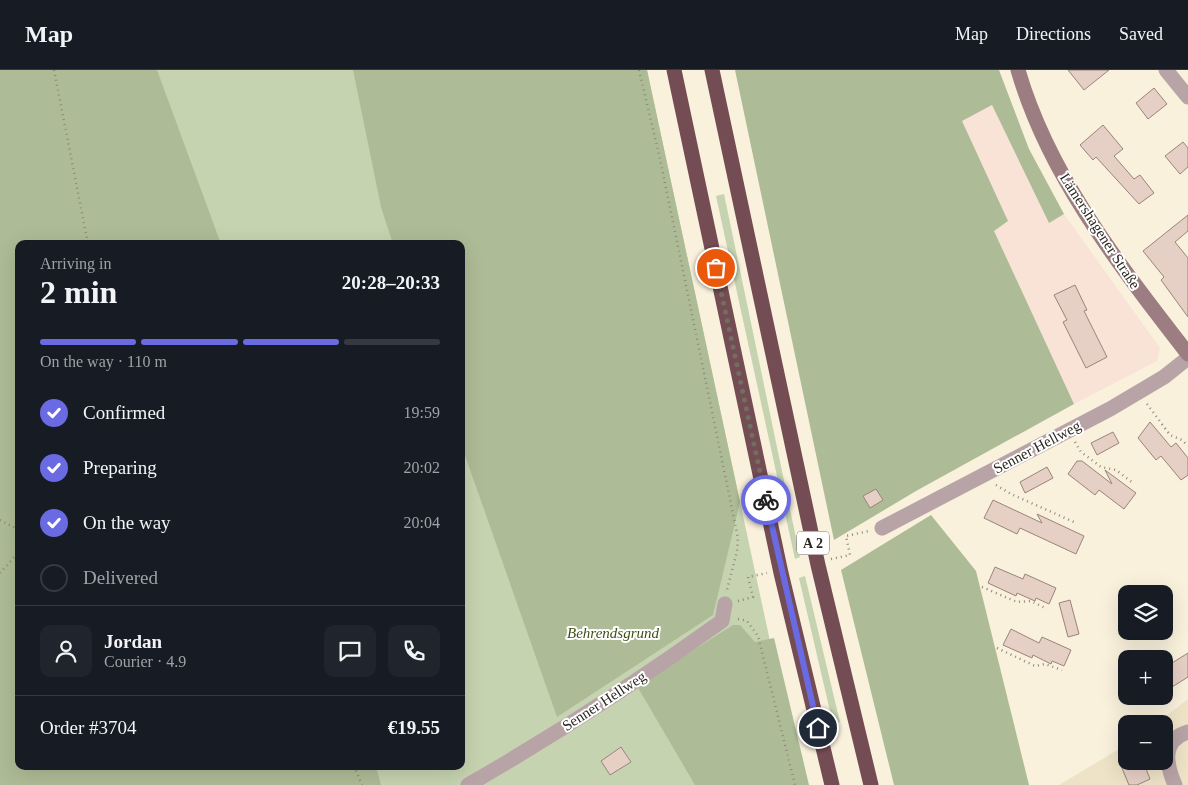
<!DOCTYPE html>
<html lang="en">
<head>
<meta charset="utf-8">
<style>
	body { margin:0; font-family:Georgia,serif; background:#20242c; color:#f1f3f6; height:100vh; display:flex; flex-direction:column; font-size:19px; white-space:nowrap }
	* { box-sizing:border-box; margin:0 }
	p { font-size:16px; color:#9ea1a6 }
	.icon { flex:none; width:28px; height:28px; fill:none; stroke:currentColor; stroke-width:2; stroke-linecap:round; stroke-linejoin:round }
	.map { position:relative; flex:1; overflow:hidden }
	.side { position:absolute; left:15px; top:170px; width:450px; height:530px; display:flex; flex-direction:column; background:#171b24; border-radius:10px; box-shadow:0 5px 20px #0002 }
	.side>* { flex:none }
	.controls { position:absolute; left:1118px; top:515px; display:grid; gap:10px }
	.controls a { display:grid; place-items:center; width:55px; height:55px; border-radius:10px; background:#171b24; box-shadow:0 5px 20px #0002; font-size:25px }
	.pin { position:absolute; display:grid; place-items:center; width:42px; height:42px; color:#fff; margin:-21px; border:2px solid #fff; border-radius:50%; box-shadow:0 1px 5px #0007 }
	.courier { position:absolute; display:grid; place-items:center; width:50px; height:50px; margin:-25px; border:4px solid #6a6ae3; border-radius:50%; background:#fff; color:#222; box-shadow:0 1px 6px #0007 }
	.head em { font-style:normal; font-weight:600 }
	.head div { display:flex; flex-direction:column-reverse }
	.head { display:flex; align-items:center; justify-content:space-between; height:85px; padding:0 25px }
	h1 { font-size:32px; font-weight:600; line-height:38px }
	.bar { display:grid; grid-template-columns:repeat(4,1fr); gap:8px 5px; align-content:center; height:60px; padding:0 25px }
	.bar i { height:6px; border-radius:4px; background:#363941 }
	.bar .active { background:#6a6ae3 }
	.bar p { grid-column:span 4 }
	.line { display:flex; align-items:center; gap:12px; padding:0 25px; border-top:1px solid #363941 }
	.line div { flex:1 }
	.round { display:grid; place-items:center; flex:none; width:52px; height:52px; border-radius:10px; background:#20242c }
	ol { padding:0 25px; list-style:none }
	li { display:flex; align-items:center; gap:15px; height:55px }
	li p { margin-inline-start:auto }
	li .icon { padding:5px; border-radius:50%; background:#6a6ae3; color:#fff; stroke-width:4 }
	li:last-child { color:#9ea1a6 }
	li i { width:28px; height:28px; border:2px solid #363941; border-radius:50% }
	header { display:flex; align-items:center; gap:30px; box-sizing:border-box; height:70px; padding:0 25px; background:#171b24; border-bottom:1px solid #363941 }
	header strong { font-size:24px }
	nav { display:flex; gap:28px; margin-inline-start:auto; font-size:18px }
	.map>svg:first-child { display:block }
	.commercial { fill:#f9e2d6 }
	.built { fill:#eee3c7 }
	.green { fill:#c5d3b0 }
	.forest { fill:#adbc96 }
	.building { fill:#e6cfc5; stroke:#99847b }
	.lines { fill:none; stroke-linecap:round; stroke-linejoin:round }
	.path { stroke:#8e897b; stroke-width:2.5; stroke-dasharray:1 4; stroke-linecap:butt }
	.street { stroke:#b8a3a6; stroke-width:15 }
	.secondary { stroke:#9b7d82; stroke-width:15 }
	.highway { stroke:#744c53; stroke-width:15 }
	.done { stroke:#736e62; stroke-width:5; stroke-dasharray:0 9 }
	.route { stroke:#6a6ae3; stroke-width:6 }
	.labels { text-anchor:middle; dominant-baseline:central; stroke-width:4; stroke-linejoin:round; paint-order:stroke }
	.shield { fill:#fff; stroke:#6b6863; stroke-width:1 }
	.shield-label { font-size:14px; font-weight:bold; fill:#2b2820 }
	.street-label { font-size:15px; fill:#2b2820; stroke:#fff }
	.park-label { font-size:15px; font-style:italic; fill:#3c4f15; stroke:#fff }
</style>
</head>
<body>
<header>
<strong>Map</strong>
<nav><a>Map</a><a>Directions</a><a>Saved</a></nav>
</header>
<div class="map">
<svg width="1188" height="715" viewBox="0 0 1188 715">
	<rect width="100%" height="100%" fill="#f9f1dc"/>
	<path class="commercial" d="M992,35L1049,152L1064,144L1160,278L1157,291L1074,334L994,161L961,51Z"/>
	<path class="built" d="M1188,629V715H1059L1126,675V691H1164V654H1156Z"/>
	<g class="green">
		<path d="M42,0H647L801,715H323L317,696H461V174H83Z"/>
		<path d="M724,124L800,487L795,489L716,126Z"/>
		<path d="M805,506L840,652L833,654L799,508Z"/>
	</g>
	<g class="forest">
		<path d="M0,0H157L221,174H19V696H376L381,715H0Z"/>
		<path d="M353,0H647L740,432L713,545L557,647L461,374V174H393L381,137Z"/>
		<path d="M735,0H999L1029,79L1064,144L1049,153L992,35L962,51L1008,151L994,161L1074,334L916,421L834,470Z"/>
		<path d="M931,445L976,501L1029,715H894L841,500Z"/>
		<path d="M733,555H740L755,572L774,568L809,715H695L637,616Z"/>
	</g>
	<g class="building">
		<path d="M1068,0H1109L1084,20Z"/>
		<path d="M1154,18L1167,34L1148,49L1136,33Z"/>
		<path d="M1103,55L1123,79L1114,86L1134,109L1140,105L1154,123L1139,134L1096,87L1093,90L1080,75Z"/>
		<path d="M1183,72L1188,78V97L1180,104L1165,86Z"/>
		<path d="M1188,145V161L1175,172L1188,188V247L1161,210L1164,207L1143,181Z"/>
		<path d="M1075,215L1087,240L1084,241L1107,287L1086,298L1063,252L1067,250L1054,225Z"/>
		<path d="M1150,352L1171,377L1176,373L1188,388V405L1181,410L1161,386L1156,390L1138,368Z"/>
		<path d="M1113,362L1119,373L1097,385L1091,373Z"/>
		<path d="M1077,391H1082L1112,414L1105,400L1136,423L1124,439L1099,420L1095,425L1068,404Z"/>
		<path d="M1047,397L1053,408L1025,423L1020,412Z"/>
		<path d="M876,419L883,430L870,438L863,426Z"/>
		<path d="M993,430L1042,453L1037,444L1084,466L1076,484L1020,458L1017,464L984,448Z"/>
		<path d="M995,497L1023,509L1025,504L1056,518L1049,534L1036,528L1035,531L1017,523L1016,526L988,513Z"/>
		<path d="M1070,530L1079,564L1068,567L1059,533Z"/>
		<path d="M1011,559L1039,573L1042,567L1071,580L1064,596L1052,591L1051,594L1033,585L1032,588L1003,575Z"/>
		<path d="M1188,583V607L1172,617L1164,604V598Z"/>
		<path d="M621,677L631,692L610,705L601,691Z"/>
		<path d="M1119,691H1143L1150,709L1137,715H1129Z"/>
	</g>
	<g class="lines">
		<g class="path">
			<path d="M54,0L88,174"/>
			<path d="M639,0L660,89L738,468L737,481L727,520"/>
			<path d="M1147,334L1170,365L1182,370L1188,376"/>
			<path d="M1075,372L1081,382L1101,397L1116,400L1133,413"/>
			<path d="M996,415L1011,424L1074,452"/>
			<path d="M0,450L19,460"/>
			<path d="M831,489L850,485L846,466L869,461"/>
			<path d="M0,503L19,482"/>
			<path d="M982,517L1017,532L1031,531L1045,538"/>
			<path d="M738,531L753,527L748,507L767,503"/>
			<path d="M738,549L747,551L758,566L795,715"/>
			<path d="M997,578L1035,596L1045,594L1062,600"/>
			<path d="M354,696L362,715"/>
		</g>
		<g class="street">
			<path d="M1166,0L1188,27"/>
			<path d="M882,458L1110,339L1164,307L1188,288"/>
			<path d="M468,715C555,665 640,610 722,551L725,534"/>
			<path d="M1175,715C1166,694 1161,670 1188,662"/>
		</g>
		<path class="secondary" d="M1018,0C1049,107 1121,197 1188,284"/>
		<g class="highway">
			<path d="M674,0L781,503L832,715"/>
			<path d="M712,0L818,495L871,715"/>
		</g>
	</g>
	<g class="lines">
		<path class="done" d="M716,198L766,430"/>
		<path class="route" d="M766,430L818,658"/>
	</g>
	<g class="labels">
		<rect class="shield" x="797" y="461.5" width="32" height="23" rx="4"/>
		<g class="shield-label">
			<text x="813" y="473">A 2</text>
		</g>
		<g class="street-label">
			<text transform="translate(1100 161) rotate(57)">Lämershagener Straße</text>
			<text transform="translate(1037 377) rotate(-28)">Senner Hellweg</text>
			<text transform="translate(604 631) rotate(-33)">Senner Hellweg</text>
		</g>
		<g class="park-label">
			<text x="613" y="563">Behrendsgrund</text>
		</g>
	</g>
</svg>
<div class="controls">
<a><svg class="icon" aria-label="layers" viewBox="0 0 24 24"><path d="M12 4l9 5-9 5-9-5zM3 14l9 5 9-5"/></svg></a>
<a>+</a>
<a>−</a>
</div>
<div class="pin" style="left:716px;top:198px;background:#ea580c"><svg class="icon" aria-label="bag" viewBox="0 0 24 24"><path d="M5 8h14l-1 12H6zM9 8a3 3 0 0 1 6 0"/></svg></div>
<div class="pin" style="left:818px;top:658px;background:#1f2937"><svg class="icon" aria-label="home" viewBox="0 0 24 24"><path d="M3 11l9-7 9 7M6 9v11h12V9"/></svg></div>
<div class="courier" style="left:766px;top:430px"><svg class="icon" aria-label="bike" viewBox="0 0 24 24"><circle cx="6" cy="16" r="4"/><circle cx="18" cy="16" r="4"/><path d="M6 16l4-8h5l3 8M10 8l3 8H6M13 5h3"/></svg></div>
<section class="side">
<div class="head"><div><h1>2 min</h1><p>Arriving in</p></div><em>20:28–20:33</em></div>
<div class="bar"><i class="active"></i><i class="active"></i><i class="active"></i><i></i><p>On the way · 110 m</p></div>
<ol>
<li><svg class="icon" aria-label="check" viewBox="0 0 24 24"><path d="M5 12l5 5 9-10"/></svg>Confirmed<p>19:59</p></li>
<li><svg class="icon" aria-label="check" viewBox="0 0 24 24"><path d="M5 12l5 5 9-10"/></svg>Preparing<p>20:02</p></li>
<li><svg class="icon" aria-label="check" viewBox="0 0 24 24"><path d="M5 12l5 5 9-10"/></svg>On the way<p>20:04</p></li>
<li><i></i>Delivered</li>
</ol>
<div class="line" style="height:90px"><a class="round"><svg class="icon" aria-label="person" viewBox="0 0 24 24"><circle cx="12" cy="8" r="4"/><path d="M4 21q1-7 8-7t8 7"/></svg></a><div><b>Jordan</b><p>Courier · 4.9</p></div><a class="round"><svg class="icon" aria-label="chat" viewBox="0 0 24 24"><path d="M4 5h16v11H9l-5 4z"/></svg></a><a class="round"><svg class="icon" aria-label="phone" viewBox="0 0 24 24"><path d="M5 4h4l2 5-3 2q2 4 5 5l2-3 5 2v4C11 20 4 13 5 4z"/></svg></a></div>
<div class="line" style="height:65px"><div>Order #3704</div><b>€19.55</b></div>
</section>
</div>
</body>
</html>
